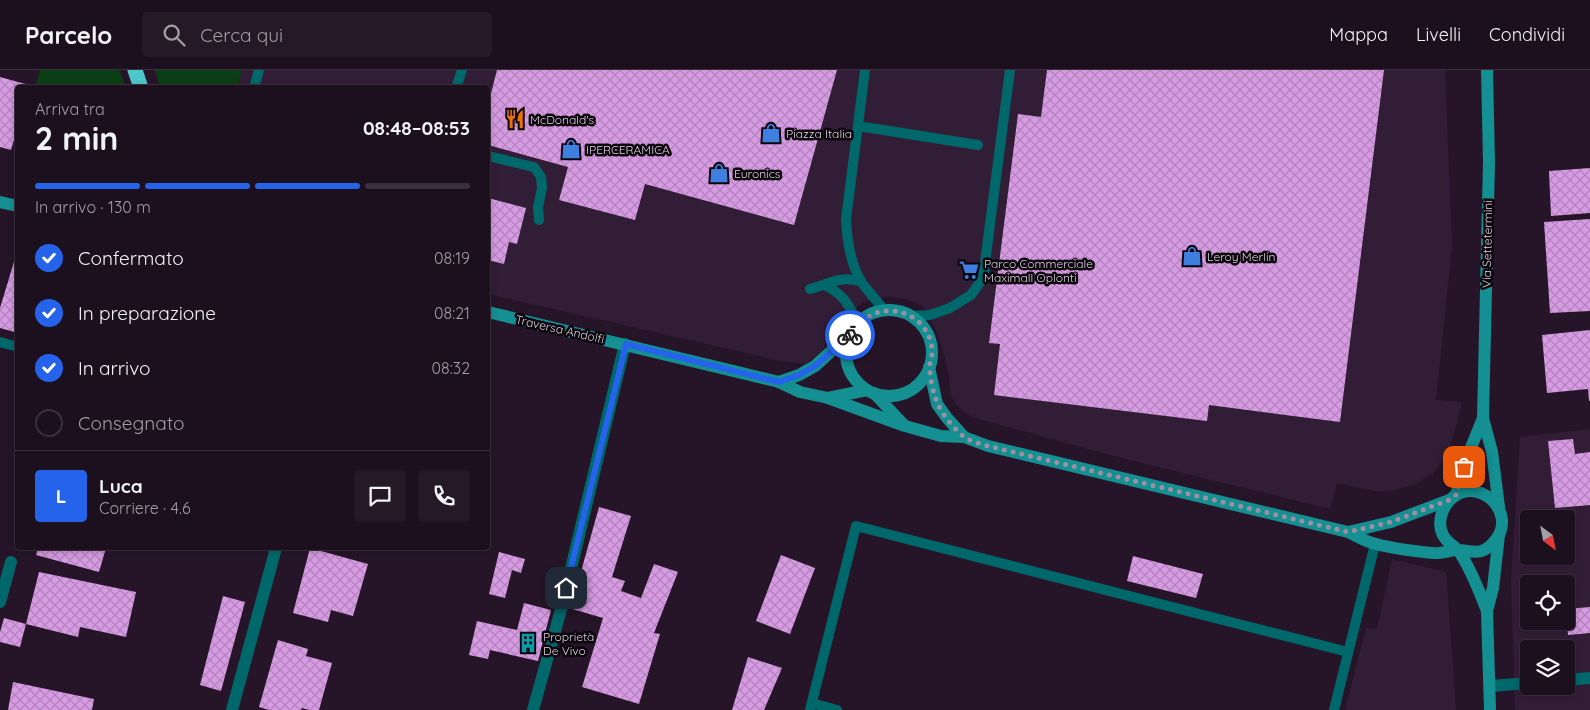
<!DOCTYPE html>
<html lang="it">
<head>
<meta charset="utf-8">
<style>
	body { margin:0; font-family:Quicksand,sans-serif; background:#251928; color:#f1f3f6; height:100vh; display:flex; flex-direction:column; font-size:19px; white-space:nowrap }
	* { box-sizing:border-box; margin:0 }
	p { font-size:16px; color:#a09da4 }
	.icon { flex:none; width:28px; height:28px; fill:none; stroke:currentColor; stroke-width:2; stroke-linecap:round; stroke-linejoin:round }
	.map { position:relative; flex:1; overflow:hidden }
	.drawer { position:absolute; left:15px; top:15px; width:475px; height:465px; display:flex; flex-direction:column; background:#1c101f; border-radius:5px; box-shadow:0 2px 8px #0003,0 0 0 1px #3a303d }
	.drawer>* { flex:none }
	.needle { width:32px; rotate:148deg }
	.buttons { position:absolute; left:1520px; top:440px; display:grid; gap:10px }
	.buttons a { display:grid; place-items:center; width:55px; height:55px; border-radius:5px; background:#1c101f; box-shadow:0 2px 8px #0003,0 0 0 1px #3a303d; font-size:25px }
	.pin { position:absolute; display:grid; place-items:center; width:42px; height:42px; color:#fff; margin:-21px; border-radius:10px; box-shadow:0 2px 8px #0006 }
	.courier { position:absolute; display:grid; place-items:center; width:50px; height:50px; margin:-25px; border:4px solid #2563eb; border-radius:50%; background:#fff; color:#222; box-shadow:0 1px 6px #0007 }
	.summary em { font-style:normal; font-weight:700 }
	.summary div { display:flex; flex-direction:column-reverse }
	.summary { display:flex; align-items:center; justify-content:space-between; height:85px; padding:0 20px }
	h1 { font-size:32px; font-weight:700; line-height:38px }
	.bar { display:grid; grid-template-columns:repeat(4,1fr); gap:8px 5px; align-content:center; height:60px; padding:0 20px }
	.bar i { height:6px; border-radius:4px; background:#3a303d }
	.bar .selected { background:#2563eb }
	.bar p { grid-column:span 4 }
	.line { display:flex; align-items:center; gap:12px; padding:0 20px; border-top:1px solid #3a303d }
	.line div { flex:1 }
	.round { display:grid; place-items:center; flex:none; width:52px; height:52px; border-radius:5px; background:#251928 }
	ol { padding:0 20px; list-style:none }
	li { display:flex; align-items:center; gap:15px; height:55px }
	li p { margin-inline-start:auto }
	li .icon { padding:5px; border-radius:50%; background:#2563eb; color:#fff; stroke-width:4 }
	li:last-child { color:#a09da4 }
	li i { width:28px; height:28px; border:2px solid #3a303d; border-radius:50% }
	header { display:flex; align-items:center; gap:30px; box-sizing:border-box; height:70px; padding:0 25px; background:#1c101f; border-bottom:1px solid #3a303d }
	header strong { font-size:24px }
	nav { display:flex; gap:28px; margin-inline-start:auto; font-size:18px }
	.search { width:350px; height:45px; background:#251928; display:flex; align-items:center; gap:12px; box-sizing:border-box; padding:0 18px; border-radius:5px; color:#a09da4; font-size:19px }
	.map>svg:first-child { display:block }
	.built { fill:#321d36; fill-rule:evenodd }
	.grass { fill:#0b3e14 }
	.building { fill:url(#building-cross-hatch) }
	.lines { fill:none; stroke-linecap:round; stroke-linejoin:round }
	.lane { stroke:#00686a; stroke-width:10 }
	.street { stroke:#00686a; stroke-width:12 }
	.secondary { stroke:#148f92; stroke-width:12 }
	.highway { stroke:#4dc7c9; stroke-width:15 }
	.done { stroke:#9e90a1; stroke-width:5; stroke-dasharray:0 9 }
	.route { stroke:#2563eb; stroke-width:6 }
	.labels { text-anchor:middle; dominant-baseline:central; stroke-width:5; stroke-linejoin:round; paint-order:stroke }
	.poi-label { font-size:12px; fill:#dfd3e1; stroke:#0b050c; text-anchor:start }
	.street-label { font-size:12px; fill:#dfd3e1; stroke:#0b050c }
</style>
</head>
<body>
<header>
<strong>Parcelo</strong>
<div class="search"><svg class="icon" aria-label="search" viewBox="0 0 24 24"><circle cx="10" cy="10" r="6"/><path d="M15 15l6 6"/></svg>Cerca qui</div>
<nav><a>Mappa</a><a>Livelli</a><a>Condividi</a></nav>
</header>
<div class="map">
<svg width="1590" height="640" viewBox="0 0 1590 640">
	<defs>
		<pattern id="building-cross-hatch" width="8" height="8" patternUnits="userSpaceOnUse" patternTransform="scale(1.25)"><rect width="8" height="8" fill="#d79be3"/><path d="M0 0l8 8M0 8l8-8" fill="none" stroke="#b284bb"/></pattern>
	</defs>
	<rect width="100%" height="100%" fill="#261529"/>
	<g class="built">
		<path d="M242,0H1445L1452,176L1436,330L1462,332L1449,382L1441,394L1433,403L1414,415L1390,421H1375L1337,413L1330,439L1114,386L972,347L957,336L951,325L949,307L944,284L936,261L923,236L909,230L889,226L863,232L841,251L833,266L820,283L806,294L780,291L488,224V18H237Z"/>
		<path d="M1590,359V640H1515L1511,510L1520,367ZM1529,449H1566V486H1529ZM1529,514H1566V551H1529ZM1529,579H1566V616H1529Z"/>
		<path d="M1392,489L1446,502L1456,640H1345L1366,558L1377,559Z"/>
	</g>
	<g class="grass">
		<path d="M40,0H119L126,17H35Z"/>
		<path d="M155,0H242L237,18L160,17Z"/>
	</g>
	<g class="building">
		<path d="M497,0H837L794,155L645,114L635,150L559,130L568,97L488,75V35Z"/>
		<path d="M1047,0H1384L1340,352L1209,335L1207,351L994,325L1000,274L989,273L1018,44L1041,47Z"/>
		<path d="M0,7L29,15L28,18H18V56L11,80L0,77Z"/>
		<path d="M1590,98V143L1551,146L1549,101Z"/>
		<path d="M488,128L526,138L517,174L509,172L504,194L488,190Z"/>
		<path d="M1590,149V241L1550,243L1544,152Z"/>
		<path d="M16,185L18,186V263L0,258V238Z"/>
		<path d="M1590,260V331H1589L1588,319L1547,323L1542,265Z"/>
		<path d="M1573,369L1575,384L1590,382V435L1555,438L1548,371Z"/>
		<path d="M599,437L631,446L612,507L625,511L621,521L641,528L654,494L678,502L654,563L660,564L639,634L582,617L603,548L569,538L582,498Z"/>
		<path d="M38,478H106L99,502L36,485Z"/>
		<path d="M310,478L368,494L353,546L331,540L328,552L293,543Z"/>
		<path d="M499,482L525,489L521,503L512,500L505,528L489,524Z"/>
		<path d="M781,485L815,498L790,564L756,551Z"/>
		<path d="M1133,486L1203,504L1196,528L1127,511Z"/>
		<path d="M39,502L136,522L126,567L80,557L78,567L26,554Z"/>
		<path d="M223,526L245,532L221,621L200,615Z"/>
		<path d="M524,533L551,540L538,591L490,580L488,589L469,585L477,551L517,560Z"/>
		<path d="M1590,537V563L1568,565L1566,539Z"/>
		<path d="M4,548L26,554L20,577L0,572V562Z"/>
		<path d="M278,570L308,579L306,586L332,593L319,640H309L302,638L301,640H269L259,637Z"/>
		<path d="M748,587L782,598L764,640H732Z"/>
		<path d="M13,612L94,629L92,640H8Z"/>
	</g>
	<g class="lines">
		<g class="lane">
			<path d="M865,0L846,149C847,170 850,194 862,213C869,222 877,231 884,240"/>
			<path d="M254,18L259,0"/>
			<path d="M456,18L462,0"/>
			<path d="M858,56L978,75"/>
			<path d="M488,86L534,97L541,107L542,118L538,137L539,150"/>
			<path d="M824,215C844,224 848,234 858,253"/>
			<path d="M810,219C832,213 838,206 861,211"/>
			<path d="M912,246L930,245L950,238L971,225L983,208L1010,0"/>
			<path d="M0,272L18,277"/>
			<path d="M812,633L837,640"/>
			<path d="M810,640L856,456L1348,582"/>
			<path d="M1334,640L1375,474"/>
		</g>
		<g class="street">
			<path d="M0,532L11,492"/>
			<path d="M1566,610L1590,608"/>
			<path d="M1490,616L1529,613"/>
			<path d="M232,640L276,478"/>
			<path d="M533,640L562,536L625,274"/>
		</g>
		<g class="secondary">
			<path d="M1487,0L1489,92L1483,348L1492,382L1499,437"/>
			<path d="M0,132L18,136"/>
			<circle cx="889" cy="283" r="43"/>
			<path d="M488,242L779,312L800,322L828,328L905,356L941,366L964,367L988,376L1348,462C1357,466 1366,472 1376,474C1394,479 1414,481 1432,483C1441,484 1450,480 1458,480C1473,481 1481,486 1493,473C1523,442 1471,398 1446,435C1441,442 1439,452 1441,460C1445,474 1455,474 1460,483C1472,501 1479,521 1487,541"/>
			<path d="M929,297L937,334L947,348L964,367"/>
			<path d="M779,312L799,305L815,296L850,264"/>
			<path d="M874,323L903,354"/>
			<path d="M828,328L867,320"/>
			<path d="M1456,425L1470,380L1483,348"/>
			<path d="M1348,462L1391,452L1449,430"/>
			<path d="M1490,640L1487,541L1493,518L1499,465"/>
		</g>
		<path class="highway" d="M135,0L141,18"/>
	</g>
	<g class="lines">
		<path class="done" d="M850,265C861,250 873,240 891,241C913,241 933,260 932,283C932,288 929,293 930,299C930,309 933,322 937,332C942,344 953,358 963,366C969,371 980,374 988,376L1348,462L1391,452L1449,430L1456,425L1464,397"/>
		<path class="route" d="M566,518L626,274L779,312L799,305L815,296L850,265"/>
	</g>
	<defs>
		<symbol id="restaurant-bare" viewBox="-9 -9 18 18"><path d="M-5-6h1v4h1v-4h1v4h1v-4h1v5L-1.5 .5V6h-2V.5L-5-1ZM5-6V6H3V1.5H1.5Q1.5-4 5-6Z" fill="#e8710a" stroke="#0b050c" stroke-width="2.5" paint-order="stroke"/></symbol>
		<symbol id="shop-bare" viewBox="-9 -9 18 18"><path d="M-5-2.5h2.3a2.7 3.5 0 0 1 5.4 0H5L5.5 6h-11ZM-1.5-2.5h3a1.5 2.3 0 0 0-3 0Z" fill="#3f7fe0" stroke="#0b050c" stroke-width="2.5" paint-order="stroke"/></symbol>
		<symbol id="supermarket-bare" viewBox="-9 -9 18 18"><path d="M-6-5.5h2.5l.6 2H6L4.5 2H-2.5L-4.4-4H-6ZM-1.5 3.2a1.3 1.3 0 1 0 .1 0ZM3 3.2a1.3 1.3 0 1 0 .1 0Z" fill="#3f7fe0" stroke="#0b050c" stroke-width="2.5" paint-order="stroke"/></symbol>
		<symbol id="building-bare" viewBox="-9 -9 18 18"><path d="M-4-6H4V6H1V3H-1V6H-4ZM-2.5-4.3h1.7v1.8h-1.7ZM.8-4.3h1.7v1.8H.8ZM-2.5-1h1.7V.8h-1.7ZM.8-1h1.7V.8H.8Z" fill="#0f9aa8" stroke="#0b050c" stroke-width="2.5" paint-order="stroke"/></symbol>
	</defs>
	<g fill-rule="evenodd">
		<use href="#restaurant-bare" x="501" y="35" width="28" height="28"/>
		<use href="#shop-bare" x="757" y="49" width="28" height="28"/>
		<use href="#shop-bare" x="557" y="65" width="28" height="28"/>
		<use href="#shop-bare" x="705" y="89" width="28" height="28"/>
		<use href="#shop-bare" x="1178" y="172" width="28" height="28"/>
		<use href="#supermarket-bare" x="955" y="186" width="28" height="28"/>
		<use href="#building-bare" x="514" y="559" width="28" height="28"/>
	</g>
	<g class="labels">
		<g class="poi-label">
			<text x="530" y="49">McDonald's</text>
			<text x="786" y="63">Piazza Italia</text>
			<text x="586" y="79">IPERCERAMICA</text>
			<text x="734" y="103">Euronics</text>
			<text x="1207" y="186">Leroy Merlin</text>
			<text x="984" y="193">Parco Commerciale<tspan x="984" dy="14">Maximall Oplonti</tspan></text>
			<text x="543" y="566">Proprietà<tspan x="543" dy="14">De Vivo</tspan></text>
		</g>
		<g class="street-label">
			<text transform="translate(1487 174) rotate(-89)">Via Settetermini</text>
			<text transform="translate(560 259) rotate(13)">Traversa Andolfi</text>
		</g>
	</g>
</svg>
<div class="buttons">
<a><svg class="needle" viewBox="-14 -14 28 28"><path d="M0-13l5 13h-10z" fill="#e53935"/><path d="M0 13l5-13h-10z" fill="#a09da4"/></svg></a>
<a><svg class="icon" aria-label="locate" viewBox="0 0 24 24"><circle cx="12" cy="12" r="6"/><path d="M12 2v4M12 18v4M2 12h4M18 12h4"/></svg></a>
<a><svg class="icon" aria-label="layers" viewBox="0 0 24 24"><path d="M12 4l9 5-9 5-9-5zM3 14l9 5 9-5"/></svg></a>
</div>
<div class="pin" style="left:1464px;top:397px;background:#ea580c"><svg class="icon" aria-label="bag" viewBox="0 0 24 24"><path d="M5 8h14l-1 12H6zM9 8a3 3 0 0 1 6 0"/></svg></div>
<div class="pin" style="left:566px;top:518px;background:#1f2937"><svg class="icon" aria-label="home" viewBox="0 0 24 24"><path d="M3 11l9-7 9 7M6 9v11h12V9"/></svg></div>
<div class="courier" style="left:850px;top:265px"><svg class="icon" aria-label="bike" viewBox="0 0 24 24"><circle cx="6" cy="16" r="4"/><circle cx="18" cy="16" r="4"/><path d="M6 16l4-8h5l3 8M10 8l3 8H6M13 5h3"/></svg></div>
<section class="drawer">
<div class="summary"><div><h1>2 min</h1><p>Arriva tra</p></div><em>08:48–08:53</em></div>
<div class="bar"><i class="selected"></i><i class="selected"></i><i class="selected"></i><i></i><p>In arrivo · 130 m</p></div>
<ol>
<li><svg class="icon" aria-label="check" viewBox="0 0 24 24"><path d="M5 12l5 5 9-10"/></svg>Confermato<p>08:19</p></li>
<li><svg class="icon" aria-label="check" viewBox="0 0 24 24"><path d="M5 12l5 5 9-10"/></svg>In preparazione<p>08:21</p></li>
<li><svg class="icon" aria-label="check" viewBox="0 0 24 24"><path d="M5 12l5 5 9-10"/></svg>In arrivo<p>08:32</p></li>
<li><i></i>Consegnato</li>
</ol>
<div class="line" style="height:90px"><b class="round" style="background:#2563eb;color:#fff">L</b><div><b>Luca</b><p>Corriere · 4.6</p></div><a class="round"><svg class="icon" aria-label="chat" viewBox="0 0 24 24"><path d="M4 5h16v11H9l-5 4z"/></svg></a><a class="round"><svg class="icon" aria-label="phone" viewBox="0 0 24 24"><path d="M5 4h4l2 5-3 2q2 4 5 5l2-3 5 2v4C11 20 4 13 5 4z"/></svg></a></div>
</section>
</div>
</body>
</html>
